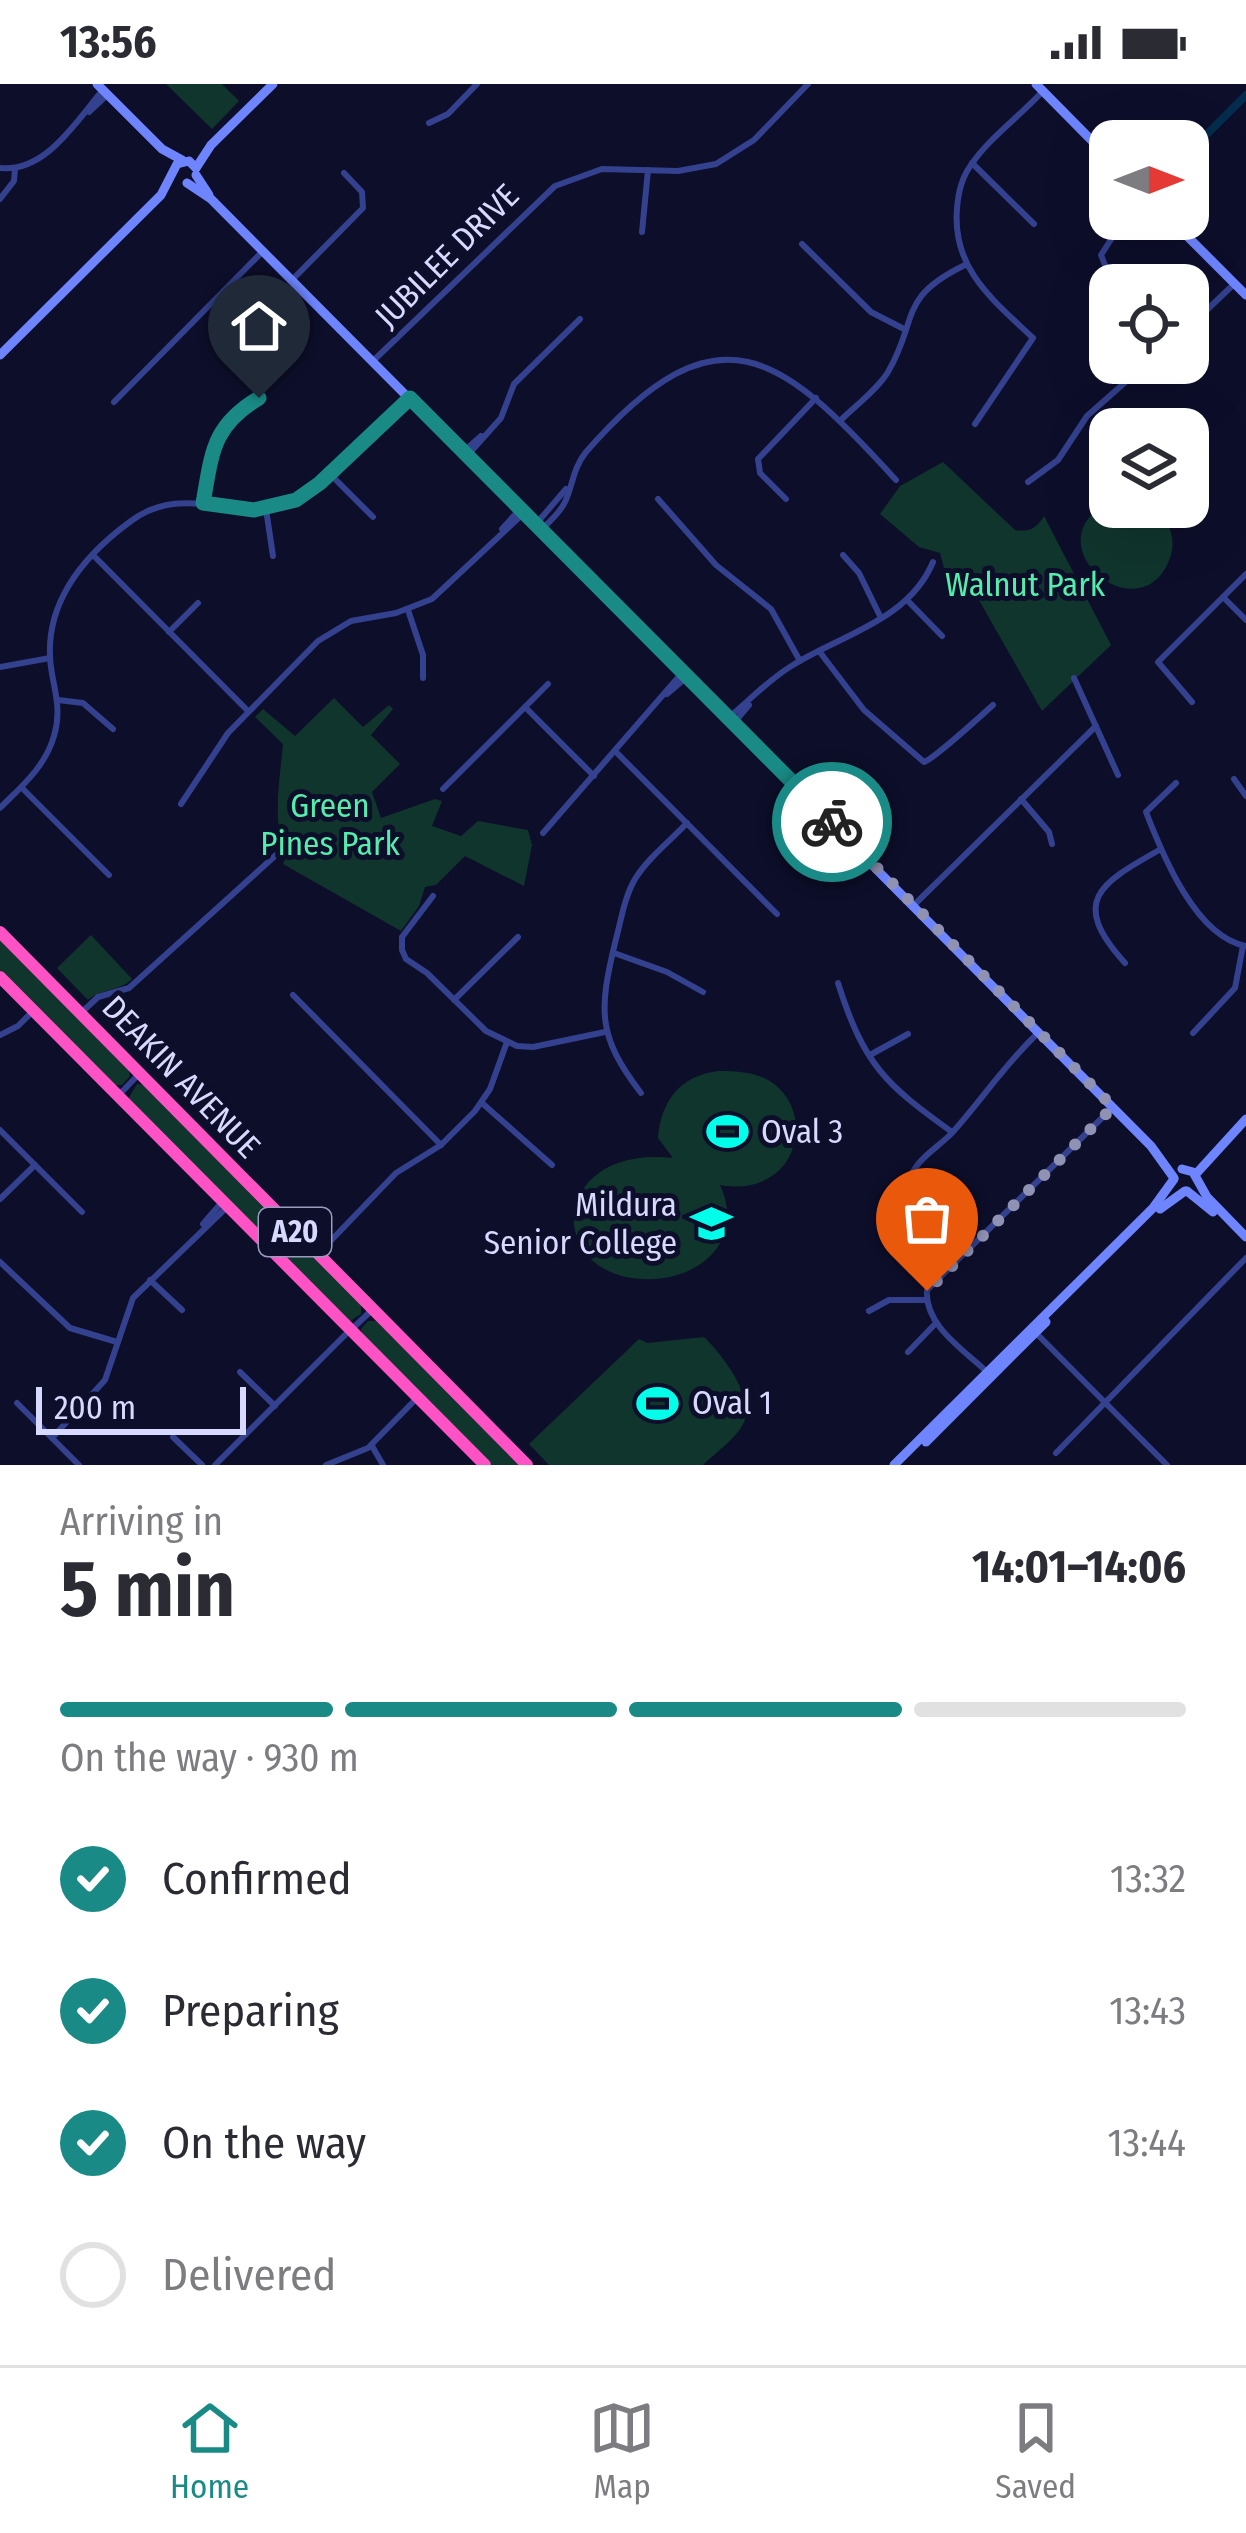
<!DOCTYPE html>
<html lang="en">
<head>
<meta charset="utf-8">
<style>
	body { margin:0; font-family:"Fira Sans Condensed",sans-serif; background:#f7f7f7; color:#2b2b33; height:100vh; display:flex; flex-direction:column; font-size:45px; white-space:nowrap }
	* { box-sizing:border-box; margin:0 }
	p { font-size:39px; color:#7c7c81 }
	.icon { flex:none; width:66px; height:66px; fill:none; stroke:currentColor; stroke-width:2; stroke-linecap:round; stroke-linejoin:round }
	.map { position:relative; height:1381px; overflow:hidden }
	.sheet { display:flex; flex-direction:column; background:#fff; flex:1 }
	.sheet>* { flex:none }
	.needle { width:78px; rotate:90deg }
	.tools { position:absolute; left:1089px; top:36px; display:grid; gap:24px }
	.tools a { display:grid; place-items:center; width:120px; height:120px; border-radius:24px; background:#fff; box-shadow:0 12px 48px #0002; font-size:60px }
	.scale { position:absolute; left:36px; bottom:30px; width:210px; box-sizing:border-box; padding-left:12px; border:6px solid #d7d9ff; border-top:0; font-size:33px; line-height:42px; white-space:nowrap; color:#d7d9ff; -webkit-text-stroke:9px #0d0e2a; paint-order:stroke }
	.pin { position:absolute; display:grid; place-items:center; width:102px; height:102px; color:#fff; margin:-123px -51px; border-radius:50% 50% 50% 0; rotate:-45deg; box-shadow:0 0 12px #0007 }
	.pin .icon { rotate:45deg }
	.courier { position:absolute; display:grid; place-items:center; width:120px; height:120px; margin:-60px; border:9px solid #198a85; border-radius:50%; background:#fff; color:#222; box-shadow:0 3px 15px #0007 }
	.head em { font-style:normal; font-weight:700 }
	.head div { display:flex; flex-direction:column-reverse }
	.head { display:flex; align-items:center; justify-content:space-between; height:204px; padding:0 60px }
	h1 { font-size:78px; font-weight:700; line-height:90px }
	.bar { display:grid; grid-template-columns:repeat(4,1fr); gap:18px 12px; align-content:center; height:144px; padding:0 60px }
	.bar i { height:15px; border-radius:9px; background:#e1e1e2 }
	.bar .selected { background:#198a85 }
	.bar p { grid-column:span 4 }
	ol { padding:0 60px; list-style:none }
	li { display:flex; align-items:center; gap:36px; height:132px }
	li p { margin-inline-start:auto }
	li .icon { padding:12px; border-radius:50%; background:#198a85; color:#fff; stroke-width:4 }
	li:last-child { color:#7c7c81 }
	li i { width:66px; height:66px; border:6px solid #e1e1e2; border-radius:50% }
	.status { display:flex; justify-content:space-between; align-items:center; height:84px; padding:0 60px; background:#fff; direction:ltr }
	.status svg { height:33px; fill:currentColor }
	.dock { display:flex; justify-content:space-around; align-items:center; height:168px; border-top:3px solid #e1e1e2; background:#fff; font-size:33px; color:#7c7c81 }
	.dock a { display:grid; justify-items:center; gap:6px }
	.dock .selected { color:#198a85 }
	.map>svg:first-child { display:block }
	.green { fill:#10352d }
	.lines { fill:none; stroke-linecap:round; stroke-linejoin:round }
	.canal { stroke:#042c4c; stroke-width:8 }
	.street { stroke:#33418e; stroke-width:6 }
	.secondary { stroke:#6e85ff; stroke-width:9 }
	.highway { stroke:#ff52c4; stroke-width:12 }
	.done { stroke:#9092b4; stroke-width:12; stroke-dasharray:0 21.6 }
	.route { stroke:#198a85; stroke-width:15 }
	.labels { text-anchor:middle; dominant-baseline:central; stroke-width:10; stroke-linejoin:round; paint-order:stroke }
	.shield { fill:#0d0e2a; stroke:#9a9cbf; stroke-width:3 }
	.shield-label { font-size:30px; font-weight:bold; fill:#d7d9ff }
	.street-label { font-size:33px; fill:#d7d9ff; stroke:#0d0e2a }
	.park-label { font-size:33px; fill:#55edab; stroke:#0d0e2a }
	.poi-label { font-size:33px; fill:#d7d9ff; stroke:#0d0e2a; text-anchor:start }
</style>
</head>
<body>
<div class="status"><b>13:56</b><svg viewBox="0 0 49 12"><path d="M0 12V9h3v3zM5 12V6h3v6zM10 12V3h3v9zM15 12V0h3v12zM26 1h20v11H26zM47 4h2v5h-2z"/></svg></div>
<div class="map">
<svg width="1246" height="1381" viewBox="0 0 1246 1381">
	<rect width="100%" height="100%" fill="#0d0e2a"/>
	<g class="green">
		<path d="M166,0H222L239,17L212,45Z"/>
		<path d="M943,378L1015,446C1030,448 1036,445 1044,432L1111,561L1042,627L975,509L944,484L940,469L919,463L880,430L900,402Z"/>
		<path d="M1110,417V423H1155C1169,437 1177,455 1170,474C1141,553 1028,460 1110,417Z"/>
		<path d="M334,614L363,643L389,621L393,625L371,651L400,680L372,708L381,734L435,715L442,717L432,742L461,752L478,737L528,746L532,761L524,802L465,772L436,801L425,803L419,822L401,847L283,780L287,771C271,741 280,695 283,660L255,633L263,625L295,652Z"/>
		<path d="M91,851L132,895C119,908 101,904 88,916L57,884Z"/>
		<path d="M0,855L129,986L130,992L122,1001H114L0,886Z"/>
		<path d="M719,987C734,987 752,988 766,995C819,1022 801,1115 720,1101C731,1124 730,1150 713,1169C699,1185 676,1194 655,1195C543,1201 545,1060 673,1074L658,1054C661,1016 681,991 719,987Z"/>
		<path d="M137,1000L145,1001L361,1221V1230L350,1237L128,1015Z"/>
		<path d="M368,1237H376L519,1381H491L362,1251L361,1245Z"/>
		<path d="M704,1253C721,1269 756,1314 744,1338C737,1354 715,1369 703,1381H549L529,1360L639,1255L647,1259Z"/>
	</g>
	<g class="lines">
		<path class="canal" d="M1188,69L1246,11"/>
		<g class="street">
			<path d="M89,28L108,10"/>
			<path d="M429,39L448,30L477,0"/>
			<path d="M972,79L1034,140"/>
			<path d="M0,84C45,89 76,38 102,7"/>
			<path d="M0,115L14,97L15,85"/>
			<path d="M642,148L648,86"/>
			<path d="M802,160L871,228L904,245"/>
			<path d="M292,196L363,124L362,108L344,89"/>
			<path d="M1112,199L1101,171L1124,135"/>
			<path d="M1188,244L1233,201"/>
			<path d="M373,277L555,102L602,85L678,87L716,80L754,56L808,0"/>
			<path d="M114,318L263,167"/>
			<path d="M840,337C855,322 877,306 888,288C919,235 897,214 965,181"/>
			<path d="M975,340L1033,254C993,216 952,185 957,125C958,110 962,93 971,81C989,54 1020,32 1042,8"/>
			<path d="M463,368L481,352"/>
			<path d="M467,372L501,334L514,300L580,235"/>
			<path d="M329,389L373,433"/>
			<path d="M1028,398L1058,376L1087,332L1147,279"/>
			<path d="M658,415L716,481L771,525L800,577"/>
			<path d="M786,415L760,389L758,375L816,314"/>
			<path d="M203,419C212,369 211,342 259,314"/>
			<path d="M266,425L273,472"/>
			<path d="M536,440L566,405"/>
			<path d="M502,445L520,425"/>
			<path d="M541,446C549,438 560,429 565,418C573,401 573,384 586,368C718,217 780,269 896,396"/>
			<path d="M843,471L859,489L881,534"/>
			<path d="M94,472L248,627"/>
			<path d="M1223,513L1246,536"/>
			<path d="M907,516L942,552"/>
			<path d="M408,526L423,571V594"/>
			<path d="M169,548L198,519"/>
			<path d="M819,567L864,626L924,678C932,676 982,631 993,621"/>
			<path d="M0,583L50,574"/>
			<path d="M1074,594L1118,691"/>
			<path d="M667,610L687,593"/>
			<path d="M58,616L83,619L113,645"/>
			<path d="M1192,618L1158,578L1246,490"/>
			<path d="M525,623L594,692"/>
			<path d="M728,634C749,617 769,595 793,581C841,551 909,536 933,478"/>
			<path d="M733,640L749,621"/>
			<path d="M616,668L777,830"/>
			<path d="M1234,695L1246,712"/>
			<path d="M1176,699L1146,728C1163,772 1196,853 1246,862"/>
			<path d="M22,704L109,791"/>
			<path d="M443,705L548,600"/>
			<path d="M1021,715L1049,748L1052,760"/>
			<path d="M181,720L228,649L318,557L351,537L396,529L432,515L524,429"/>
			<path d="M0,724C22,702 45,683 54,652C61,629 56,611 52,590C40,525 80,474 131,437C190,393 249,450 313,405L408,315"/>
			<path d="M543,749L682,589"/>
			<path d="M433,812L402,853V866L406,875L427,889L486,947L517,962L533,963L605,948"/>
			<path d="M914,821L1096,642"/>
			<path d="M614,869L667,888L703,908"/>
			<path d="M1125,879C1068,816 1101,799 1161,765"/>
			<path d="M838,899C864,981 885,1000 952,1048"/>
			<path d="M293,911L441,1061"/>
			<path d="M454,916L518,853"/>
			<path d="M81,929L98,913L129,904L276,771"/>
			<path d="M1193,949L1235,904L1243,862"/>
			<path d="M0,951L18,942L31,929"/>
			<path d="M870,971L908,950"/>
			<path d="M641,1009C597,952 599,926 615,859C621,837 624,814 635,795C648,774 670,757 687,739"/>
			<path d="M118,1012L137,992"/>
			<path d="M482,1019L552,1081"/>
			<path d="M0,1046L82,1128"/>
			<path d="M909,1099C913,1077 936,1065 951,1050C981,1017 1005,980 1038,949"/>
			<path d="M0,1115L35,1081"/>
			<path d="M203,1140L222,1118"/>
			<path d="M318,1170L396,1089L441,1061L475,1027L490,1005L507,958"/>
			<path d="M0,1178L70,1244L117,1258"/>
			<path d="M150,1196L182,1226"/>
			<path d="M869,1227L889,1216H926"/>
			<path d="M353,1244L372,1226"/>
			<path d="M1036,1249L1167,1381"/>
			<path d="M908,1268L936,1239"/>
			<path d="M240,1288L275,1322"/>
			<path d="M987,1288C964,1266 924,1241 927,1206L1113,1023"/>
			<path d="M17,1319L79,1381"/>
			<path d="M173,1353L202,1381"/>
			<path d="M52,1354L105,1296L133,1214L227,1123"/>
			<path d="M372,1362L383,1381"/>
			<path d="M1056,1369L1246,1174"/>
			<path d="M215,1381L348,1248"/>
			<path d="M326,1381L368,1364L415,1316"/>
		</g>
		<g class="secondary">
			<path d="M97,0L162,65L182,76"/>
			<path d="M1036,0L1110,75"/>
			<path d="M196,84L211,61L273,0"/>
			<path d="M196,91L209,111"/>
			<path d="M187,99L211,115L1151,1062L1174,1094"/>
			<path d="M1170,135L1246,211"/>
			<path d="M0,271L161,111L177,80L189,77L196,84"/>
			<path d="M1182,1085L1193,1088L1207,1113L1246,1153"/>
			<path d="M1195,1091L1246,1035"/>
			<path d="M1187,1107L1213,1128"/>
			<path d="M1160,1125L1185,1107"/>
			<path d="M926,1358L1046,1238"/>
			<path d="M894,1381L1153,1124L1174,1095"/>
		</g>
		<g class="highway">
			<path d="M0,848L527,1381"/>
			<path d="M0,893L485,1381"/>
		</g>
	</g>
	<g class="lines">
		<path class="done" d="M832,738L1113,1023L927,1207"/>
		<path class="route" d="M259,314C212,342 212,369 203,419L254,426L296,416L320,399L410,314L832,738"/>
	</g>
	<defs>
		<symbol id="stadium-bare" viewBox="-9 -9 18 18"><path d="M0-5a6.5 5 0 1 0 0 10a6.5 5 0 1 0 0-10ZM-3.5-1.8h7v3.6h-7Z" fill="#03ffea" stroke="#0d0e2a" stroke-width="2.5" paint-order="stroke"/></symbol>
		<symbol id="school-bare" viewBox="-9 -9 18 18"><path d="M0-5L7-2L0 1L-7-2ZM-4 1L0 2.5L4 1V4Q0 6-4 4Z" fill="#03ffea" stroke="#0d0e2a" stroke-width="2.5" paint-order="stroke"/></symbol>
	</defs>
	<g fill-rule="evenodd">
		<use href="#stadium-bare" x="698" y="1018" width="59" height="59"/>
		<use href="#school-bare" x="682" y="1110" width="59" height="59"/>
		<use href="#stadium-bare" x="628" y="1290" width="59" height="59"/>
	</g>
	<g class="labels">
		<rect class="shield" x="259" y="1124" width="72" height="48" rx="9"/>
		<g class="shield-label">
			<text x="295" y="1148">A20</text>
		</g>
		<g class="street-label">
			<text transform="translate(447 172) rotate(-45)">JUBILEE DRIVE</text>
			<text transform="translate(181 993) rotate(46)">DEAKIN AVENUE</text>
		</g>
		<g class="park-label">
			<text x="1025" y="501">Walnut Park</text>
			<text x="330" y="722">Green<tspan x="330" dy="38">Pines Park</tspan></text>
		</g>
		<g class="poi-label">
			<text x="761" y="1048">Oval 3</text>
			<text x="677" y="1121" text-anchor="end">Mildura<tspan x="677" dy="38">Senior College</tspan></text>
			<text x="692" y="1319">Oval 1</text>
		</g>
	</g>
</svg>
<div class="tools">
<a><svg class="needle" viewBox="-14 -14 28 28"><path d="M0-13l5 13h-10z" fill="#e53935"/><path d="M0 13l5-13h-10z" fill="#7c7c81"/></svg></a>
<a><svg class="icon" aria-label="locate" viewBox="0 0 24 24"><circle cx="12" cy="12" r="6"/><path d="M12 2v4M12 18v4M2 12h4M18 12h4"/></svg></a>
<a><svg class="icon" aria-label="layers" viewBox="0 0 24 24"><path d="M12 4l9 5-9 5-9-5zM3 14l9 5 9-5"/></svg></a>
</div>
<div class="scale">200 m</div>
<div class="pin" style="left:927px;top:1207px;background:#ea580c"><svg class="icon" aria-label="bag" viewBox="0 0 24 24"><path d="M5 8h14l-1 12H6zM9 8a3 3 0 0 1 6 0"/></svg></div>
<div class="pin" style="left:259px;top:314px;background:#1f2937"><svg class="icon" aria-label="home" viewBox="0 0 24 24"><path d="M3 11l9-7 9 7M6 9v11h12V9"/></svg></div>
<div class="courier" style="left:832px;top:738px"><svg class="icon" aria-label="bike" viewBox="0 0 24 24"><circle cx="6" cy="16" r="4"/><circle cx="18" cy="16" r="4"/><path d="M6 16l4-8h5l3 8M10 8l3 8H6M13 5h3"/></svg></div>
</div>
<section class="sheet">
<div class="head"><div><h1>5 min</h1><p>Arriving in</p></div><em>14:01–14:06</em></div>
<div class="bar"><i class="selected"></i><i class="selected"></i><i class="selected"></i><i></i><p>On the way · 930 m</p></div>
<ol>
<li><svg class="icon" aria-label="check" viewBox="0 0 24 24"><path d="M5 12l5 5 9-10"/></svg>Confirmed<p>13:32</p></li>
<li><svg class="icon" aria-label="check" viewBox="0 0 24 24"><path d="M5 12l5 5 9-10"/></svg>Preparing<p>13:43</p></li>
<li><svg class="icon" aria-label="check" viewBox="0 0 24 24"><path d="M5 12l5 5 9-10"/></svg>On the way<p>13:44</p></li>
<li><i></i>Delivered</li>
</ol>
</section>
<nav class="dock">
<a class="selected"><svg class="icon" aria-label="home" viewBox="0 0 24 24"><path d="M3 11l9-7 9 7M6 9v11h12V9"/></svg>Home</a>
<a><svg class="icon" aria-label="map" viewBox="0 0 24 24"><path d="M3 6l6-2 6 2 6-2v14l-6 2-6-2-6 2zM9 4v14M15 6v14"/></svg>Map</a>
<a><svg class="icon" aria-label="saved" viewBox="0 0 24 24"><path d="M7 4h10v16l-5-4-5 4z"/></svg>Saved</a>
</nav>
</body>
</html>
